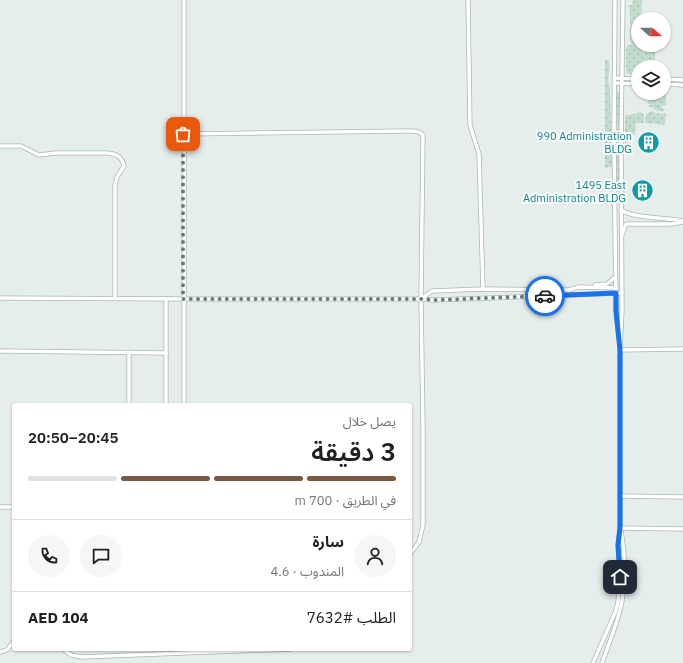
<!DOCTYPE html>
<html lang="ar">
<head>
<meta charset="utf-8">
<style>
	body { margin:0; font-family:"IBM Plex Sans","Noto Sans Arabic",sans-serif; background:#f6f6f6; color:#202124; direction:rtl; height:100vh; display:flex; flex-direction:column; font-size:15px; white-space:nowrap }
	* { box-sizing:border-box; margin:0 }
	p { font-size:13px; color:#757577 }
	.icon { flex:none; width:22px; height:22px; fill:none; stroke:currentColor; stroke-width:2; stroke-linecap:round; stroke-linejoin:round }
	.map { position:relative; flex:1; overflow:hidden; direction:ltr }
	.drawer { position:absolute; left:12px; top:403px; width:400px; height:248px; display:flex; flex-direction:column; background:#fff; border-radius:4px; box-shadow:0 1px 3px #0004; direction:rtl }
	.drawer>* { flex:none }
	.needle { width:26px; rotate:110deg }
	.fabs { position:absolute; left:631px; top:12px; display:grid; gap:8px }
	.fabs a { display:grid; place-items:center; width:40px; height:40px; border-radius:50%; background:#fff; box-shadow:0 1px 3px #0004; font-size:20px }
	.pin { position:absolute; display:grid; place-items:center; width:34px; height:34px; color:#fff; margin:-17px; border-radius:8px; box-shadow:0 2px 6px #0006 }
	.courier { position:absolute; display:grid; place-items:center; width:40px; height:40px; margin:-20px; border:3px solid #1a73e8; border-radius:50%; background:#fff; color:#222; box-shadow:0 1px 5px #0007 }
	.overview em { font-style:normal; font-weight:600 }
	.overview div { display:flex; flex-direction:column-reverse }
	.overview { display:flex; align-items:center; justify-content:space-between; height:68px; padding:0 16px }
	h1 { font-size:26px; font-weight:600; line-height:30px }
	.bar { display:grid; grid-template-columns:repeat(4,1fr); gap:6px 4px; align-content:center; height:48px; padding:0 16px }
	.bar i { height:5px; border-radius:3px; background:#e0e0e0 }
	.bar .selected { background:#785a45 }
	.bar p { grid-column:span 4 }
	.line { display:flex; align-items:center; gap:10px; padding:0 16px; border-top:1px solid #e0e0e0 }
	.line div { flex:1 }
	.round { display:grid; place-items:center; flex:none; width:42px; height:42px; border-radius:21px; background:#f6f6f6 }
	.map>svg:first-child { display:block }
	.grass { fill:url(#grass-dots) }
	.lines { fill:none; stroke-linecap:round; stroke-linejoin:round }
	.minor-casing { stroke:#a9b6b4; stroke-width:5 }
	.minor { stroke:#fff; stroke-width:3.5 }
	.done { stroke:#6a7c7a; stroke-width:4; stroke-dasharray:0 7.2 }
	.route { stroke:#1a73e8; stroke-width:5 }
	.labels { text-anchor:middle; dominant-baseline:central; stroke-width:4; stroke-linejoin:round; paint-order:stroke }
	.culture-label { font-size:11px; fill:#0d838f; stroke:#f7faf9; text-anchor:end }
</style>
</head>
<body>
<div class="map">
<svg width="683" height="663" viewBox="0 0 683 663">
	<defs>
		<pattern id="grass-dots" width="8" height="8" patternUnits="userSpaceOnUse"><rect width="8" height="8" fill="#c2dcce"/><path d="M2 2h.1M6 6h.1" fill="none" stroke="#a7beb2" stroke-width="1.8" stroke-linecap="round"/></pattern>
	</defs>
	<rect width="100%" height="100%" fill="#e6eeec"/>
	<g class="grass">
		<path d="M633,0H642L641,19H638V45H642V52L655,51V67H638V76L626,73V48L628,45H632L630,42V11L629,6L632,4Z"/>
		<path d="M607,59L609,61C611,70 606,80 610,87L612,167L605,168V61Z"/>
		<path d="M664,91L666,93V105L662,106V108L665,110C658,114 655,108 648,106L652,104H648L647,93H664Z"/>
		<path d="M617,92H621L619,181H617Z"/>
		<path d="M639,111L644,115V123H636V119L635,134H630L629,146L625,144V115L636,114Z"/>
		<path d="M652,111L655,112V116L656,113L662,114L666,113L665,125L655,124V122L654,124L645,123L646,114Z"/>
	</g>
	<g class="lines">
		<defs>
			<g id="minor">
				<path d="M468,0L470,125L479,154L483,289"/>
				<path d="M615,0L614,139L616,311L619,339"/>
				<path d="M614,78L638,79"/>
				<path d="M664,79L683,80"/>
				<path d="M614,83L638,84"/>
				<path d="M664,84L683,85"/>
				<path d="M183,134L409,131C415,131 419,131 423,135L421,299L423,428V525L419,542L410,554"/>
				<path d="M0,146H21L39,155L56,153H107C116,154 122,156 124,166L117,177L115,185V298"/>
				<path d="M621,210C636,219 664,217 683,221"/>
				<path d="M622,235L626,224H671L683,222"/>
				<path d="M595,285L607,284L615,277"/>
				<path d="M0,298L183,299H421L433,300L622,293"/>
				<path d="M422,298L432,291L483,289L569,290L579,287L617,288"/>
				<path d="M166,299V405"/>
				<path d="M620,350L683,349"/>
				<path d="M0,351L166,353"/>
				<path d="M129,352V405"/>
				<path d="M184,405V0"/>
				<path d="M620,496L683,497"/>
				<path d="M0,507H14"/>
				<path d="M620,528L683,529"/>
				<path d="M63,649L71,655L81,657L291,649"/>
				<path d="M0,652L7,650L14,641"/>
				<path d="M593,663L615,613L618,602L620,577L618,545L620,528V350L622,310L621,139L623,0"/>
				<path d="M602,663C609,643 618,622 622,601C626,578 625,554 621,531"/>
			</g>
		</defs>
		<use href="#minor" class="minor-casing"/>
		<use href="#minor" class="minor"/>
	</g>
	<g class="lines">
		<path class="done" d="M183,134V299H421L433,300L545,296"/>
		<path class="route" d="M545,296L616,293V311L620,350V528L618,545L620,577"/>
	</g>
	<defs>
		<symbol id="building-disc" viewBox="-11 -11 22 22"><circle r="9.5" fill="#0f9aa8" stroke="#f7faf9"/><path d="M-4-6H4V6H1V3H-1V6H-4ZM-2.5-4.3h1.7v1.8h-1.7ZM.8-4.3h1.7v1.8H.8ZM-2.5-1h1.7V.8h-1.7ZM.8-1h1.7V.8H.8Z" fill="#fff"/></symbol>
	</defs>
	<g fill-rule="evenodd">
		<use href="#building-disc" x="636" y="130" width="25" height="25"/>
		<use href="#building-disc" x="630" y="178" width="25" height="25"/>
	</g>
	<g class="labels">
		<g class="culture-label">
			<text x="632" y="136">990 Administration<tspan x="632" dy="13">BLDG</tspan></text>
			<text x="626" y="185">1495 East<tspan x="626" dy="13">Administration BLDG</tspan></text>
		</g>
	</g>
</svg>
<div class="fabs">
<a><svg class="needle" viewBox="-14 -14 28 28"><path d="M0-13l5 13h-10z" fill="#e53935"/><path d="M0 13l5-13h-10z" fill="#757577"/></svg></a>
<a><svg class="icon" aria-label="layers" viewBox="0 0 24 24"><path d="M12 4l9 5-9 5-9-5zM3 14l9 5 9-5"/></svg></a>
</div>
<div class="pin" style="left:183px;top:134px;background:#ea580c"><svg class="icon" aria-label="bag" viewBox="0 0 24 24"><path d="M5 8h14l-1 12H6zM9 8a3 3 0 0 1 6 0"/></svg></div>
<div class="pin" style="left:620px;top:577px;background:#1f2937"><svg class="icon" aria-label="home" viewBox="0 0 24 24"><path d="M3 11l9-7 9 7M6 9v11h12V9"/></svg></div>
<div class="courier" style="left:545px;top:296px"><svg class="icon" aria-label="car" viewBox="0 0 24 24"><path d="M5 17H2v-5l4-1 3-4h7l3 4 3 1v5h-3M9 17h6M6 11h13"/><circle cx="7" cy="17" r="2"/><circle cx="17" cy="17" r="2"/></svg></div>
<section class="drawer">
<div class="overview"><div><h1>3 دقيقة</h1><p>يصل خلال</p></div><em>20:45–20:50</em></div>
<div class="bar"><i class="selected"></i><i class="selected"></i><i class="selected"></i><i></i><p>في الطريق · 700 m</p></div>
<div class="line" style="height:72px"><a class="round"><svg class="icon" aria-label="person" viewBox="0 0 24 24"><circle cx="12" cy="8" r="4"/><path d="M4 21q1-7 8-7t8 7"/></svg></a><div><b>سارة</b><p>المندوب · 4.6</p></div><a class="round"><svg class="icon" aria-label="chat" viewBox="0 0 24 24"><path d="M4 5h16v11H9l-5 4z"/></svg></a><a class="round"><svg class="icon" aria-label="phone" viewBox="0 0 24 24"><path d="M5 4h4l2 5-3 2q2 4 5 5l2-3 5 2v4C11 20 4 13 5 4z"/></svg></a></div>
<div class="line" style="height:52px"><div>الطلب #7632</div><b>AED 104</b></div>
</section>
</div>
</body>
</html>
